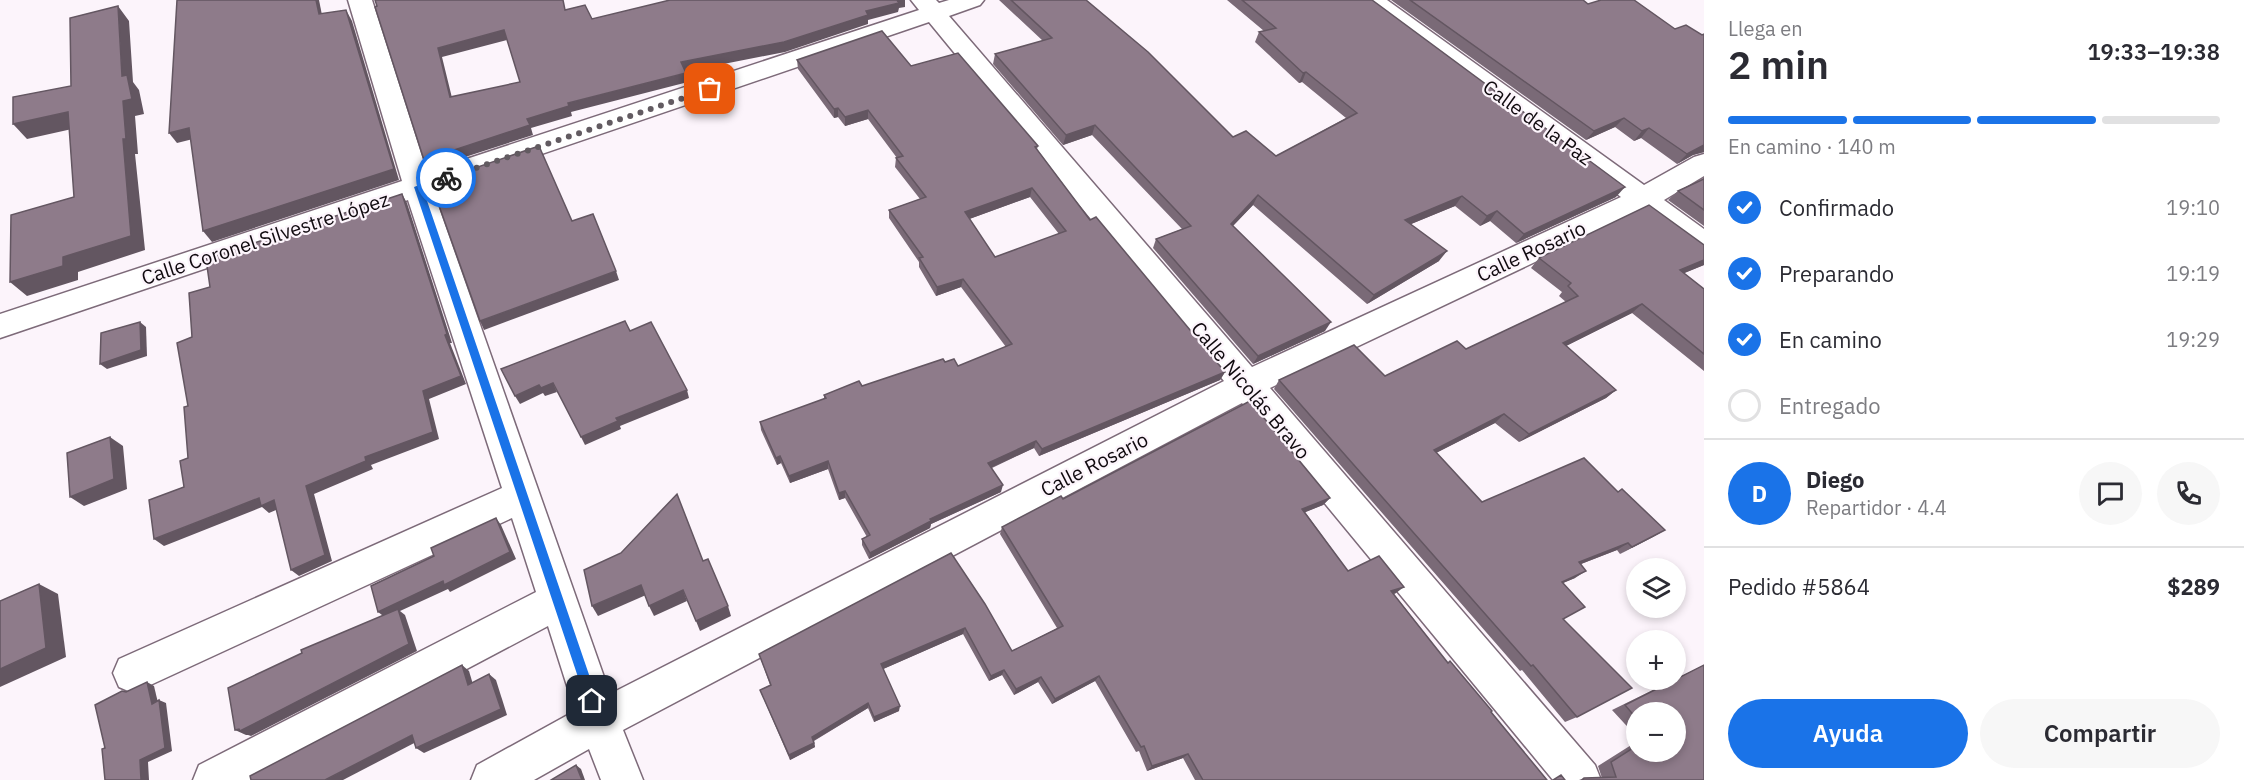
<!DOCTYPE html>
<html lang="es">
<head>
<meta charset="utf-8">
<style>
	body { margin:0; font-family:"IBM Plex Sans",sans-serif; background:#f7f7f7; color:#2b2b33; height:100vh; display:flex; flex-direction:column; font-size:22px; white-space:nowrap }
	* { box-sizing:border-box; margin:0 }
	p { font-size:20px; color:#7c7c81 }
	.icon { flex:none; width:33px; height:33px; fill:none; stroke:currentColor; stroke-width:2; stroke-linecap:round; stroke-linejoin:round }
	.map { position:relative; flex:1; overflow:hidden }
	.sheet { display:flex; flex-direction:column; background:#fff; width:540px }
	.sheet>* { flex:none }
	.controls { position:absolute; left:1626px; top:558px; display:grid; gap:12px }
	.controls a { display:grid; place-items:center; width:60px; height:60px; border-radius:50%; background:#fff; box-shadow:0 3px 9px #0003; font-size:30px }
	.pin { position:absolute; display:grid; place-items:center; width:51px; height:51px; color:#fff; margin:-26px; border-radius:12px; box-shadow:0 3px 9px #0006 }
	.courier { position:absolute; display:grid; place-items:center; width:60px; height:60px; margin:-30px; border:4px solid #1a73e8; border-radius:50%; background:#fff; color:#222; box-shadow:0 2px 8px #0007 }
	.overview em { font-style:normal; font-weight:600 }
	.overview div { display:flex; flex-direction:column-reverse }
	.overview { display:flex; align-items:center; justify-content:space-between; height:102px; padding:0 24px }
	h1 { font-size:39px; font-weight:600; line-height:45px }
	.bar { display:grid; grid-template-columns:repeat(4,1fr); gap:9px 6px; align-content:center; height:72px; padding:0 24px }
	.bar i { height:8px; border-radius:4px; background:#e1e1e2 }
	.bar .active { background:#1a73e8 }
	.bar p { grid-column:span 4 }
	.line { display:flex; align-items:center; gap:15px; padding:0 24px; border-top:2px solid #e1e1e2 }
	.line div { flex:1 }
	.round { display:grid; place-items:center; flex:none; width:63px; height:63px; border-radius:32px; background:#f7f7f7 }
	ol { padding:0 24px; list-style:none }
	li { display:flex; align-items:center; gap:18px; height:66px }
	li p { margin-inline-start:auto }
	li .icon { padding:6px; border-radius:50%; background:#1a73e8; color:#fff; stroke-width:4 }
	li:last-child { color:#7c7c81 }
	li i { width:33px; height:33px; border:3px solid #e1e1e2; border-radius:50% }
	.cta { display:flex; gap:12px; margin-top:auto; padding:12px 24px }
	.cta a { flex:1; height:69px; border-radius:36px; background:#1a73e8; color:#fff; font-size:24px; font-weight:600; line-height:69px; text-align:center }
	.cta a+a { background:#f7f7f7; color:#2b2b33 }
	main { display:flex; flex:1; min-height:0 }
	.map>svg:first-child { display:block }
	.lines { fill:none; stroke-linecap:round; stroke-linejoin:round }
	.street-casing { stroke:#7d6a79; stroke-width:3 }
	.street { fill:#fff; fill-rule:evenodd }
	.wall { fill:#7a6a77; fill-rule:evenodd }
	.shaded-wall { fill:#635661 }
	.building { fill:#8e7b8a; stroke:#635661; stroke-width:1.5; fill-rule:evenodd }
	.route { fill:#1a73e8 }
	.done { stroke:#625b61; stroke-width:6; stroke-dasharray:0 10.8 }
	.labels { text-anchor:middle; dominant-baseline:central; stroke-width:4.5; stroke-linejoin:round; paint-order:stroke }
	.street-label { font-size:20px; fill:#0f090e; stroke:#fcf4fb }
</style>
</head>
<body>
<main>
<div class="map">
<svg width="1704" height="780" viewBox="0 0 1704 780">
	<rect width="100%" height="100%" fill="#fcf4fb"/>
	<g class="lines">
		<defs>
			<path id="street" d="M348,0H372L427,172L919,10L911,0H936L939,3L949,0H984L980,5L949,16L1252,367L1621,197L1364,5L1360,0H1387L1644,185L1694,157L1704,154V176L1664,200L1704,229V255L1694,252L1640,212L1270,388L1595,765L1601,780H1553L1242,403L623,730L643,780H601L589,749L534,780H471L477,765L575,711L548,626L257,780H193L199,765L536,592L512,518L133,693L119,687L113,673L119,659L502,488L408,200L0,338V314L402,181ZM929,22L1224,381L610,694L433,191Z"/>
		</defs>
		<use href="#street" class="street-casing"/>
		<use href="#street" class="street"/>
	</g>
	<g class="wall">
		<path d="M999,0H1086L1233,137L1276,156L1346,118L1302,82L1299,83L1255,42L1259,32L1264,31L1227,0H1372L1616,197L1516,243L1490,221L1480,226L1455,206L1411,224L1439,261L1367,304L1253,205L1233,226L1325,331L1253,364L1153,248L1156,239L1182,229L1092,135L1063,145L993,64L995,54L1043,41Z"/>
		<path d="M1391,0H1583L1588,4L1675,29L1702,35L1704,34V152L1693,155L1677,164L1641,138L1634,141L1615,127L1586,140Z"/>
		<path d="M797,60L911,66L1038,146L1037,149L1090,220L1225,372L1220,380L1039,456L1034,448L992,468L1001,492L931,524L930,528L869,559L862,545V539L867,537L845,498L839,500L828,469L790,483L781,463L777,465L761,430L760,422L824,399V395L862,386L945,362L958,366L1006,347L961,287L936,296L919,267V262L889,218V210L920,199L895,167L896,158H897L868,119L845,126L838,117L834,118L798,69ZM1030,197L1059,234L995,257L969,219Z"/>
		<path d="M1704,177V226L1668,200L1678,191L1702,179Z"/>
		<path d="M1704,245V265L1684,273L1704,289V371L1632,313L1566,346L1616,390L1606,398L1519,442L1495,423L1436,453L1482,502L1618,492L1665,530L1620,554L1617,550L1581,564L1575,578L1563,583L1564,619L1577,717L1565,722L1522,670L1520,671L1274,389L1279,380L1385,376L1466,349L1566,302L1559,296L1562,292L1531,268L1539,258Z"/>
		<path d="M1330,498L1323,505L1305,512L1348,571L1396,593L1394,594L1448,663L1547,780H1195L1183,758L1147,771L1139,751L1136,752L1095,681L1052,704L1038,682L1014,695L1002,675L989,681L963,634L883,669L899,711L874,722L868,708L814,741L815,747L790,760L762,695L760,690L770,685L759,654L951,553L1012,651L1057,628L1000,534L1002,527L1063,499Z"/>
		<path d="M1704,665V780H1579L1584,778H1602L1598,766L1636,742V752H1676L1636,712V736L1612,710Z"/>
	</g>
	<g class="shaded-wall">
		<path d="M316,0H319L324,25L319,14Z"/>
		<path d="M896,0H905V7L899,8L898,12L868,20V24L785,52L683,72L681,62L866,11Z"/>
		<path d="M118,6L129,21L133,82L139,90L144,114L135,116L138,154H135L145,250L78,272V280L27,296L10,282L63,257L123,139L122,76Z"/>
		<path d="M346,10L352,21L399,180L212,242L203,231Z"/>
		<path d="M504,30L507,40L442,57L454,106L450,97L438,48Z"/>
		<path d="M1306,72L1302,82L1299,83L1303,73Z"/>
		<path d="M686,73L688,82L571,112L572,116L531,128L533,135L428,169L424,160L568,103Z"/>
		<path d="M838,108V117L834,118V109Z"/>
		<path d="M868,110V119L845,126V117Z"/>
		<path d="M68,112L81,127L27,139L13,124Z"/>
		<path d="M1624,118L1615,127L1586,140L1594,131Z"/>
		<path d="M1095,125L1092,135L1063,145L1066,135Z"/>
		<path d="M189,128L197,138L177,143L169,133Z"/>
		<path d="M1649,128L1641,138L1634,141L1642,131Z"/>
		<path d="M1704,145V152L1693,155L1677,164L1687,154Z"/>
		<path d="M1625,187L1616,197L1516,243L1524,234Z"/>
		<path d="M1032,188L1030,197L964,221L965,212Z"/>
		<path d="M402,194L407,203L452,343H450L466,384L429,399L439,439L371,465L373,469L314,494L332,561L299,576L291,570L306,486L365,457L445,335Z"/>
		<path d="M1258,195L1253,205L1226,233L1231,224Z"/>
		<path d="M1462,196L1455,206L1399,229L1405,220Z"/>
		<path d="M1497,211L1490,221L1480,226L1487,216Z"/>
		<path d="M1447,251L1439,261L1367,304L1374,295Z"/>
		<path d="M1704,260V265L1670,279L1680,270Z"/>
		<path d="M616,271L619,280L484,330L480,321Z"/>
		<path d="M963,279L961,287L936,296L937,287Z"/>
		<path d="M1642,304L1632,313L1554,352L1563,343Z"/>
		<path d="M140,322L146,327L147,356L107,369L100,364Z"/>
		<path d="M1331,322L1325,331L1253,364L1258,356Z"/>
		<path d="M1225,372L1220,380L1039,456L1042,449Z"/>
		<path d="M553,383L557,392L545,396L543,393L520,404L515,396L539,385Z"/>
		<path d="M687,390L689,398L620,426L621,429L585,445L581,437L616,418Z"/>
		<path d="M1616,390L1606,398L1519,442L1529,434Z"/>
		<path d="M1504,414L1495,423L1426,458L1434,450Z"/>
		<path d="M110,437L123,446L127,489L84,506L70,497Z"/>
		<path d="M1036,441L1034,448L986,470L988,463Z"/>
		<path d="M780,456L781,463L777,465L776,458Z"/>
		<path d="M828,461V469L790,483L789,476Z"/>
		<path d="M1003,485L1001,492L931,524L930,528L869,559L870,553L930,519Z"/>
		<path d="M845,491V498L839,500V493Z"/>
		<path d="M259,498L274,500L283,507L269,513L262,507L164,546L154,539Z"/>
		<path d="M1330,498L1323,505L1296,516L1302,509Z"/>
		<path d="M496,518L501,525L516,559L450,592L448,589L400,611L405,615L417,651L251,736L248,735H246L235,730L386,618L378,612Z"/>
		<path d="M1665,530L1653,537L1620,554L1632,547Z"/>
		<path d="M1628,543L1617,550L1568,569L1579,562Z"/>
		<path d="M1586,571L1575,578L1551,588L1562,582Z"/>
		<path d="M39,584L58,594L66,657L0,687V669Z"/>
		<path d="M641,585L646,595L598,616L592,606Z"/>
		<path d="M1404,587L1396,593L1383,598L1391,591Z"/>
		<path d="M683,590L687,601L654,616L649,606Z"/>
		<path d="M728,606L731,616L700,631L696,621Z"/>
		<path d="M965,628L963,634L881,670V664Z"/>
		<path d="M462,665L469,671L475,691L468,685Z"/>
		<path d="M1004,670L1002,675L989,681L991,676Z"/>
		<path d="M489,674L496,680L507,715L424,753L416,748Z"/>
		<path d="M1099,676L1095,681L1052,704L1055,699Z"/>
		<path d="M1041,677L1038,682L1014,695L1016,689Z"/>
		<path d="M147,682L154,686L159,707L152,704Z"/>
		<path d="M159,700L166,703L172,751L148,762L149,780H141L140,760Z"/>
		<path d="M868,703V708L813,741L812,737Z"/>
		<path d="M900,706L899,711L874,722V717Z"/>
		<path d="M412,735L420,740L343,780H325Z"/>
		<path d="M814,743L815,747L790,760L789,755Z"/>
		<path d="M1188,754L1183,758L1147,771L1152,766Z"/>
		<path d="M576,765L581,769L585,780H582Z"/>
	</g>
	<g class="building">
		<path d="M177,0H316L319,14L346,10L394,169L203,231L189,128L169,133Z"/>
		<path d="M375,0H563L565,10L585,5L592,19L670,0H897L899,3L866,11L868,15L784,42L681,62L686,73L568,103L569,106L527,119L530,125L424,160L375,7L377,6ZM504,30L520,82L450,97L438,48Z"/>
		<path d="M1011,0H1086L1148,52L1233,137L1246,131L1276,156L1357,113L1306,72L1303,73L1259,32L1276,28L1242,0H1372L1625,187L1524,234L1497,211L1487,216L1462,196L1405,220L1447,251L1374,295L1258,195L1231,224L1331,322L1258,356L1156,239L1191,226L1095,125L1066,135L995,54L1052,38Z"/>
		<path d="M1410,0H1583L1588,4L1601,0H1634L1675,29L1686,25L1702,35L1704,34V145L1687,154L1649,128L1642,131L1624,118L1594,131Z"/>
		<path d="M118,6L122,76L127,75L132,99L123,101L126,139H123L131,236L63,257V266L10,282L11,215L74,197L68,112L13,124V97L71,86L70,18Z"/>
		<path d="M882,31L911,66L958,53L1038,146L1035,147L1090,220L1096,217L1225,372L1042,449L1036,441L988,463L1003,485L930,519L931,521L870,553L862,539L870,535L845,491L839,493L828,461L789,476L780,456L776,458L760,422L826,398L824,395L859,381L862,386L943,359L945,362L954,359L958,366L1012,344L963,279L937,287L919,258L923,257L889,210L926,197L896,158L903,156L868,110L845,117L838,108L834,109L797,60ZM1032,188L1066,231L995,257L965,212Z"/>
		<path d="M539,146L572,221L593,214L616,271L480,321L431,183Z"/>
		<path d="M1704,179V210L1678,191Z"/>
		<path d="M402,194L447,334L445,335L461,376L423,391L433,432L365,457L366,461L306,486L325,555L291,570L274,500L261,506L259,498L154,539L149,500L184,487L180,461L188,458L184,407L188,406L177,343L192,337L189,293L210,287L206,259Z"/>
		<path d="M1649,205L1704,245V260L1680,270L1704,289V354L1642,304L1563,343L1616,390L1529,434L1504,414L1434,450L1482,502L1584,458L1618,492L1622,489L1665,530L1632,547L1628,543L1579,562L1586,571L1562,582L1585,607L1563,619L1632,688L1577,717L1533,665L1531,666L1279,380L1354,345L1385,376L1457,341L1466,349L1578,296L1568,286L1571,283L1539,258Z"/>
		<path d="M625,321L630,331L651,322L687,390L616,418L618,421L581,437L553,383L541,388L539,385L515,396L501,369Z"/>
		<path d="M140,322L141,350L100,364L101,333Z"/>
		<path d="M1250,401L1330,498L1302,509L1348,571L1379,556L1404,587L1391,591L1448,663L1450,661L1492,711L1491,712L1547,780H1203L1188,754L1152,766L1144,746L1141,747L1099,676L1055,699L1041,677L1016,689L1004,670L991,676L965,628L881,664L900,706L874,717L868,703L812,737L814,743L789,755L760,690L771,685L759,654L951,553L985,604L1012,651L1063,626L1002,527L1061,496L1063,499Z"/>
		<path d="M110,437L114,479L70,497L67,453Z"/>
		<path d="M677,494L703,561L708,559L728,606L696,621L683,590L649,606L641,585L592,606L584,570L621,553Z"/>
		<path d="M496,518L510,552L444,585L443,581L378,612L371,586L434,556L431,548Z"/>
		<path d="M39,584L46,648L0,669V601Z"/>
		<path d="M398,609L409,644L240,731L239,729L235,730L228,688L302,653L301,650Z"/>
		<path d="M462,665L468,685L489,674L501,709L416,748L412,735L325,780H251L250,776Z"/>
		<path d="M1704,665V780H1582L1584,778L1616,777L1611,762L1636,746V752H1676V712H1636V718L1625,705Z"/>
		<path d="M147,682L152,704L159,700L165,748L140,760L141,780H105L102,749L105,748L95,705L122,691L126,692Z"/>
		<path d="M576,765L582,780H551Z"/>
		<path d="M1561,775L1565,780H1553Z"/>
	</g>
	<path class="route" d="M443,176L450,178L423,189L598,701L592,707L586,701L414,187Z"/>
	<g class="lines">
		<path class="done" d="M446,178L710,89"/>
	</g>
	<g class="labels">
		<g class="street-label">
			<text transform="translate(1538 122) rotate(36)">Calle de la Paz</text>
			<text transform="translate(265 238) rotate(-18)">Calle Coronel Silvestre López</text>
			<text transform="translate(1531 251) rotate(-25)">Calle Rosario</text>
			<text transform="translate(1251 390) rotate(50)">Calle Nicolás Bravo</text>
			<text transform="translate(1094 464) rotate(-27)">Calle Rosario</text>
		</g>
	</g>
</svg>
<div class="controls">
<a><svg class="icon" aria-label="layers" viewBox="0 0 24 24"><path d="M12 4l9 5-9 5-9-5zM3 14l9 5 9-5"/></svg></a>
<a>+</a>
<a>−</a>
</div>
<div class="pin" style="left:710px;top:89px;background:#ea580c"><svg class="icon" aria-label="bag" viewBox="0 0 24 24"><path d="M5 8h14l-1 12H6zM9 8a3 3 0 0 1 6 0"/></svg></div>
<div class="pin" style="left:592px;top:701px;background:#1f2937"><svg class="icon" aria-label="home" viewBox="0 0 24 24"><path d="M3 11l9-7 9 7M6 9v11h12V9"/></svg></div>
<div class="courier" style="left:446px;top:178px"><svg class="icon" aria-label="bike" viewBox="0 0 24 24"><circle cx="6" cy="16" r="4"/><circle cx="18" cy="16" r="4"/><path d="M6 16l4-8h5l3 8M10 8l3 8H6M13 5h3"/></svg></div>
</div>
<section class="sheet">
<div class="overview"><div><h1>2 min</h1><p>Llega en</p></div><em>19:33–19:38</em></div>
<div class="bar"><i class="active"></i><i class="active"></i><i class="active"></i><i></i><p>En camino · 140 m</p></div>
<ol>
<li><svg class="icon" aria-label="check" viewBox="0 0 24 24"><path d="M5 12l5 5 9-10"/></svg>Confirmado<p>19:10</p></li>
<li><svg class="icon" aria-label="check" viewBox="0 0 24 24"><path d="M5 12l5 5 9-10"/></svg>Preparando<p>19:19</p></li>
<li><svg class="icon" aria-label="check" viewBox="0 0 24 24"><path d="M5 12l5 5 9-10"/></svg>En camino<p>19:29</p></li>
<li><i></i>Entregado</li>
</ol>
<div class="line" style="height:108px"><b class="round" style="background:#1a73e8;color:#fff">D</b><div><b>Diego</b><p>Repartidor · 4.4</p></div><a class="round"><svg class="icon" aria-label="chat" viewBox="0 0 24 24"><path d="M4 5h16v11H9l-5 4z"/></svg></a><a class="round"><svg class="icon" aria-label="phone" viewBox="0 0 24 24"><path d="M5 4h4l2 5-3 2q2 4 5 5l2-3 5 2v4C11 20 4 13 5 4z"/></svg></a></div>
<div class="line" style="height:78px"><div>Pedido #5864</div><b>$289</b></div>
<div class="cta"><a>Ayuda</a><a>Compartir</a></div>
</section>
</main>
</body>
</html>
